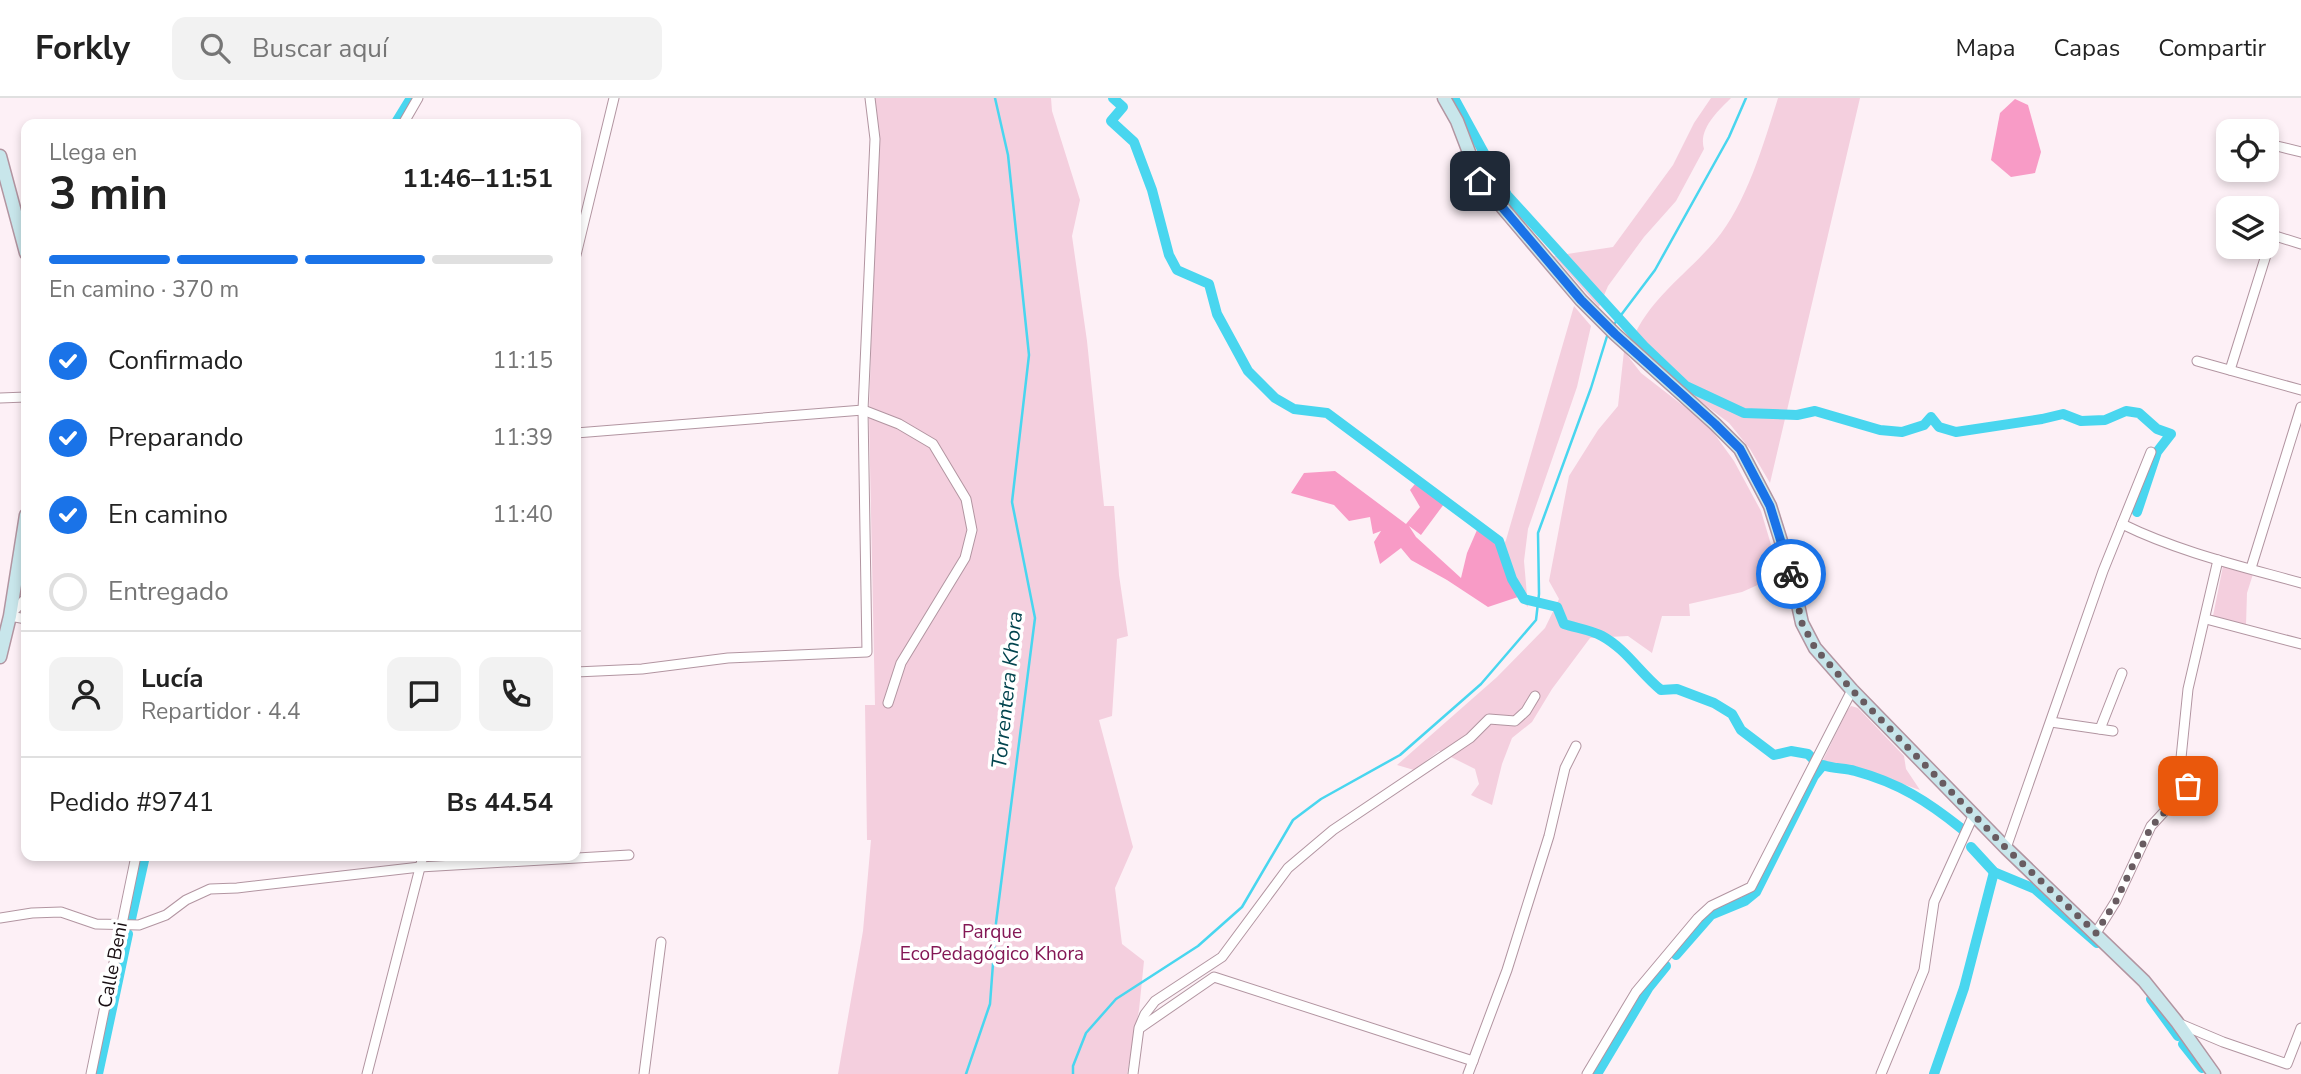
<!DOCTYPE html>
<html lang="es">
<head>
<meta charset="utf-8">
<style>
	body { margin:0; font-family:"Nunito Sans",sans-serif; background:#f2f2f2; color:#222; height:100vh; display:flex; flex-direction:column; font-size:26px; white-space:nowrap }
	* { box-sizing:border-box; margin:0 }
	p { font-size:23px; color:#767676 }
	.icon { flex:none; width:38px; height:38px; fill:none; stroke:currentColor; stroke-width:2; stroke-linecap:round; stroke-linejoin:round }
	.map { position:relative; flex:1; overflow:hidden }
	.details { position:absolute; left:21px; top:21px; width:560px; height:742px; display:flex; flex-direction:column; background:#fff; border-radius:14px; box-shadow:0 4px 10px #0003 }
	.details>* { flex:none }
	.fabs { position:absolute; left:2216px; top:21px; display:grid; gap:14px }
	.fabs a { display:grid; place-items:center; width:63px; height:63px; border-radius:14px; background:#fff; box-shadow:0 4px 10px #0003; font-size:35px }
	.pin { position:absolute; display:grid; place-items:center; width:60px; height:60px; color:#fff; margin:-30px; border-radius:14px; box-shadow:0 4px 10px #0006 }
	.courier { position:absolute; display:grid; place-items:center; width:70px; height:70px; margin:-35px; border:5px solid #1a73e8; border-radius:50%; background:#fff; color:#222; box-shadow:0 2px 9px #0007 }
	.summary em { font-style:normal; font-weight:700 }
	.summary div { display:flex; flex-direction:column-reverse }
	.summary { display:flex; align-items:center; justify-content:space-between; height:119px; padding:0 28px }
	h1 { font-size:46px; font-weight:700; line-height:52px }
	.bar { display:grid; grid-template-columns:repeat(4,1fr); gap:10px 7px; align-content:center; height:84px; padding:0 28px }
	.bar i { height:9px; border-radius:5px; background:#e0e0e0 }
	.bar .current { background:#1a73e8 }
	.bar p { grid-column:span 4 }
	.line { display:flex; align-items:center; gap:18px; padding:0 28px; border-top:2px solid #e0e0e0 }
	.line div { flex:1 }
	.round { display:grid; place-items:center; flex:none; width:74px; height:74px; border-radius:14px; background:#f2f2f2 }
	ol { padding:0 28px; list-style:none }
	li { display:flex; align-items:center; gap:21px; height:77px }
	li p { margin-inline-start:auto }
	li .icon { padding:7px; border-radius:50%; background:#1a73e8; color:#fff; stroke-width:4 }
	li:last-child { color:#767676 }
	li i { width:38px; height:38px; border:4px solid #e0e0e0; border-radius:50% }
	header { display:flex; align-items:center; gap:42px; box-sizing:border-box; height:98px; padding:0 35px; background:#fff; border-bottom:2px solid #e0e0e0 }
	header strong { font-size:33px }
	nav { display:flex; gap:38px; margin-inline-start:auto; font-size:24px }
	.search { width:490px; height:63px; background:#f2f2f2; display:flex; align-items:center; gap:18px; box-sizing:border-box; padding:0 24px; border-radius:14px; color:#767676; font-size:26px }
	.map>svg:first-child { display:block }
	.green { fill:#f4cfde }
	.forest { fill:#f89bc6 }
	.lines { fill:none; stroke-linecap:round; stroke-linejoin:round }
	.stream { stroke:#49d6ef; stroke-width:2.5 }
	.canal { stroke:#49d6ef; stroke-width:10 }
	.street-casing { stroke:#b295a1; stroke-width:11 }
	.secondary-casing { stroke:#b295a1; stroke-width:15 }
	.street { stroke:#fff; stroke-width:9 }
	.secondary { stroke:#c8e6eb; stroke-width:12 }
	.done { stroke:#685c61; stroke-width:7; stroke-dasharray:0 12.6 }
	.route { stroke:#1a73e8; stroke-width:9 }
	.labels { text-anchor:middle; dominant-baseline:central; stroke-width:7; stroke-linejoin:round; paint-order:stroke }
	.park-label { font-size:19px; fill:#841856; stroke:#fff }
	.street-label { font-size:19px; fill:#170d11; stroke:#fff }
	.water-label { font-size:21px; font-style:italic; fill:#02444e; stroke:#fff }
</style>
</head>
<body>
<header>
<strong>Forkly</strong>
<div class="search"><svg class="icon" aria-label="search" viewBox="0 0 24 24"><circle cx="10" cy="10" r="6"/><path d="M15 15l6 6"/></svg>Buscar aquí</div>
<nav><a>Mapa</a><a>Capas</a><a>Compartir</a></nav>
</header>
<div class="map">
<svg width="2301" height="976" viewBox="0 0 2301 976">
	<rect width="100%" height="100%" fill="#fdf0f6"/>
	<g class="green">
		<path d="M874,0H1051L1052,13L1080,102L1072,138L1087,243L1104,408H1114L1119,477L1128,538L1117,541L1112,618L1099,622L1133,749L1115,790L1122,846L1144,863L1139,912L1127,976H838L863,833L871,742H867L865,607H875L869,319L877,41Z"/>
		<path d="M1711,0H1731C1718,13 1698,31 1704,51L1676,103L1644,139L1608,188L1599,209L1554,158L1613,149L1673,67L1694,25Z"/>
		<path d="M1778,0H1860L1770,385L1750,351L1729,325L1684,291L1632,242C1651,199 1685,178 1715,143C1746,107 1764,45 1778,0Z"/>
		<path d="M1574,208L1591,228L1577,289L1528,431L1524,463L1528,509L1518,499L1500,456L1506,442Z"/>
		<path d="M1624,253L1641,275L1708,327L1734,363L1761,413L1780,477L1742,494L1689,506L1690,518H1662L1652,555L1628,538L1590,540L1552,591L1532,624L1512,640L1502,666L1492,707L1471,697L1479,686L1475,671L1439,653L1414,672L1397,667L1497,579L1545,530L1559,501L1549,483L1569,378L1598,332L1618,308Z"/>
		<path d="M2223,468L2253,476L2247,495L2246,527L2213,518Z"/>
		<path d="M1851,608L1858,610L1904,658L1906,671L1920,692L1853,669L1835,667L1823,662L1847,613Z"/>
	</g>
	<g class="forest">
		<path d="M2015,1L2028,7L2041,54L2035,75L2011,79L1991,62L2000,15Z"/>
		<path d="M1335,373L1406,426L1420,409L1410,392L1415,386L1444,406L1421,437L1409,428L1416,439L1461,480L1467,455L1477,432L1497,447L1518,499L1488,509L1447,482L1411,462L1401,450L1380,466L1374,444L1381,433L1373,436L1370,419L1349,423L1334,407L1291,395L1304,375Z"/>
	</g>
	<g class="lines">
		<g class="stream">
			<path d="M1612,229L1655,172L1729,39L1746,0"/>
			<path d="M966,976L990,906L996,825L1035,520L1012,404L1029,257L1008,57L995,0"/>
			<path d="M1073,976V968L1086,935L1116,901L1198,848L1242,809L1293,722L1321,701L1400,657L1481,586L1536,522L1539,496L1538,435L1591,290L1608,235"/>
		</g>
		<g class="canal">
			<path d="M1113,0L1123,9L1111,23L1134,44L1152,92L1169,157L1177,172L1209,186L1217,216L1248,273L1275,300L1294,311L1327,315L1499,443L1512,481L1524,501L1557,509L1564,526C1576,530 1591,532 1602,538C1626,551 1640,575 1661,592L1677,591L1714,605L1732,616L1741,632L1774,657L1791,653L1808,656L1814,662"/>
			<path d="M1454,0L1507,97L1644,248L1686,288L1744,315L1797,317L1815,313L1880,332L1902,334L1924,327L1931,319L1939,329L1956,334L2042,321L2063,316L2081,323L2105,322L2126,313L2139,315L2157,331L2171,336L2157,354L2137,414"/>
			<path d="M395,26L411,0"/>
			<path d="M1971,749L1994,774L2035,791L2097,845"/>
			<path d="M131,821L145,758"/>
			<path d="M1676,857L1711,817L1745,803L1756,794L1814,678L1823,667C1834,671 1844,670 1855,673C1899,685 1927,703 1962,731"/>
			<path d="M2151,901L2178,938"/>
			<path d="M2183,946L2202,970"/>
			<path d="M98,976L128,836"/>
			<path d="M1597,976L1649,889L1666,868"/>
			<path d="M1934,976L1964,890L1994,774"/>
		</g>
		<defs>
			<g id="street">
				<path d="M403,26L418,0"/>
				<path d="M2277,48L2301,54"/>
				<path d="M2266,135L2301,146"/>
				<path d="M576,157L614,0"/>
				<path d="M2197,263L2301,292"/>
				<path d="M2230,272L2272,138"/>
				<path d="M0,300L26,299"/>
				<path d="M576,335L863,312L899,326L933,346L966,401L972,432L965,460L901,565L888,605"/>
				<path d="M2122,426C2179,454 2240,468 2301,485"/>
				<path d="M2251,470L2301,309"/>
				<path d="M11,516L26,500"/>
				<path d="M10,518L26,521"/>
				<path d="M2206,521L2301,546"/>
				<path d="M576,574L642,571L728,560L867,554L863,312L875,41L870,0"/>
				<path d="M2051,624L2113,633"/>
				<path d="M2100,631L2122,575"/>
				<path d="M2006,750L2103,473L2151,354"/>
				<path d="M0,820L32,815L61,814L96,826L139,827L166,817L186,802L210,791L237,790L420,769L629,757"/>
				<path d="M2096,835L2116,803L2151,728L2188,688L2181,660L2188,591L2218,462"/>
				<path d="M2178,925L2223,944L2287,966L2301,930"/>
				<path d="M1140,930L1214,879L1473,963"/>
				<path d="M91,976L136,758"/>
				<path d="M367,976L423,758"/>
				<path d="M644,976L661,844"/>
				<path d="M1133,976L1139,930L1145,916L1155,903L1222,859L1288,770L1333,732L1470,640L1489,621L1515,623L1526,613L1535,598"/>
				<path d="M1468,976L1507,872L1549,738L1565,670L1576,648"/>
				<path d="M1587,976L1636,894L1698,820L1711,808L1751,789L1852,592"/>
				<path d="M1881,976L1924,872L1934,804L1974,716"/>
			</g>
			<g id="secondary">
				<path d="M1444,0L1457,23L1480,83L1581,202L1615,236L1715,326L1740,351L1770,408L1791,475L1802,525L1815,550L1852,592L2006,750L2144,883L2177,924L2214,976"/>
				<path d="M0,58L26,155"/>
				<path d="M0,559L10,518L26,417"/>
			</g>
		</defs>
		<use href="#street" class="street-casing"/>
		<use href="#secondary" class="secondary-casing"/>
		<use href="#street" class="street"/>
		<use href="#secondary" class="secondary"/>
	</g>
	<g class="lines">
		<path class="done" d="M1791,476L1802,525L1815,550L1852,592L2006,750L2096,835L2116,803L2151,729L2188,688"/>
		<path class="route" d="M1480,83L1581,202L1615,236L1715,326L1740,351L1770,408L1791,476"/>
	</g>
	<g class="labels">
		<g class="park-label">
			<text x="992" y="834">Parque<tspan x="992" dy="22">EcoPedagógico Khora</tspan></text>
		</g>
		<g class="street-label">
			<text transform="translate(113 867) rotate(-79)">Calle Beni</text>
		</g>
		<g class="water-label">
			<text transform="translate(1007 592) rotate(-84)">Torrentera Khora</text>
		</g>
	</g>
</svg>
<div class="fabs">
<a><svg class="icon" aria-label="locate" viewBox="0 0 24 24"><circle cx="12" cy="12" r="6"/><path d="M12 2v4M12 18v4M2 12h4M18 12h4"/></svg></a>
<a><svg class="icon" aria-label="layers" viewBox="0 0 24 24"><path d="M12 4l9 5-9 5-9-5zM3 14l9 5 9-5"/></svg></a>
</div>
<div class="pin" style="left:2188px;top:688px;background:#ea580c"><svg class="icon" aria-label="bag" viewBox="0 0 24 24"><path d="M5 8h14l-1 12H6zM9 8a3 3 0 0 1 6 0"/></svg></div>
<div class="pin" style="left:1480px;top:83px;background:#1f2937"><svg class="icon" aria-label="home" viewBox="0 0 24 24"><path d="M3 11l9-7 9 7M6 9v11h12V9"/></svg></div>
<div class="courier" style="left:1791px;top:476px"><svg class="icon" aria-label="bike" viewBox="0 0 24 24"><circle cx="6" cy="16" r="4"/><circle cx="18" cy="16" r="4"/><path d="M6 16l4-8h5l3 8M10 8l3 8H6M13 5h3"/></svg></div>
<section class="details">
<div class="summary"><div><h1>3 min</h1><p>Llega en</p></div><em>11:46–11:51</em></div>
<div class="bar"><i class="current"></i><i class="current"></i><i class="current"></i><i></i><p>En camino · 370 m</p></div>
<ol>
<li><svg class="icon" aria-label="check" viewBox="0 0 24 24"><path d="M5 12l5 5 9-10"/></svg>Confirmado<p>11:15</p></li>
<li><svg class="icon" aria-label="check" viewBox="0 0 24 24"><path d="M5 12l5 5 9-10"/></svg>Preparando<p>11:39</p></li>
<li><svg class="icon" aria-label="check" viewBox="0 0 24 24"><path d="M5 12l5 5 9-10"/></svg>En camino<p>11:40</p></li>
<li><i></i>Entregado</li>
</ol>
<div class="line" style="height:126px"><a class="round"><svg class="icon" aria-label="person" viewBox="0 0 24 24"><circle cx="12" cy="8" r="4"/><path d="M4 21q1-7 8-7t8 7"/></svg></a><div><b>Lucía</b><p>Repartidor · 4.4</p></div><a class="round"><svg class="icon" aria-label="chat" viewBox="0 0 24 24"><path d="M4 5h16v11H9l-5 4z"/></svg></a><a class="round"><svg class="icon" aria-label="phone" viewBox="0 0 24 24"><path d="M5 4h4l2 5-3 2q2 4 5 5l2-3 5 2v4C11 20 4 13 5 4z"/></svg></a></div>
<div class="line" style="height:91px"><div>Pedido #9741</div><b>Bs 44.54</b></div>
</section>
</div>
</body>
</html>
